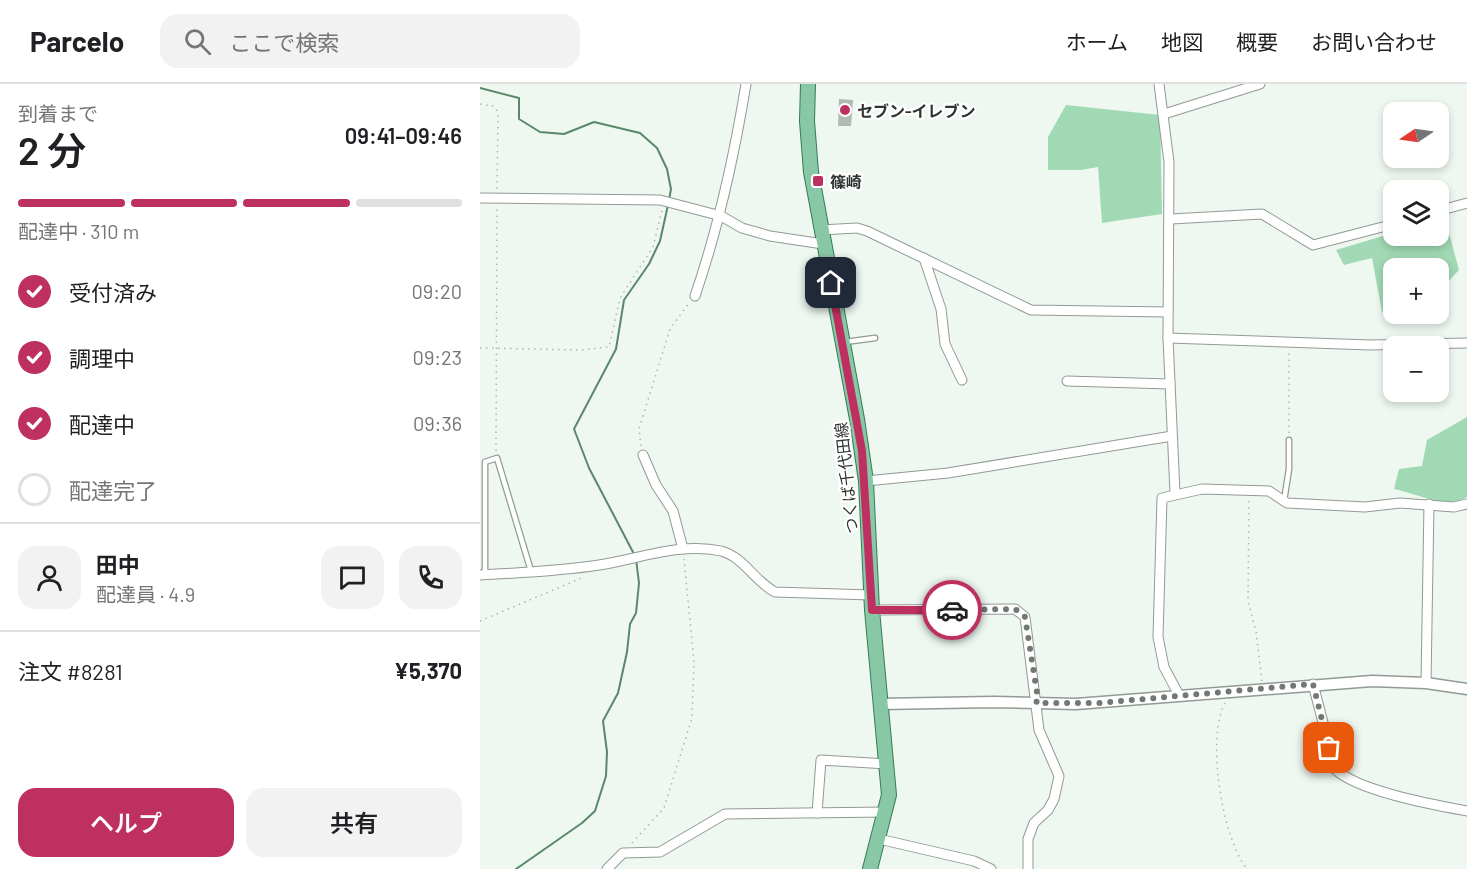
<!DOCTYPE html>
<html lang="ja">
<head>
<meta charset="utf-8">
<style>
	body { margin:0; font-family:Barlow,"Noto Sans JP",sans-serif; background:#f2f2f2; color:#202124; height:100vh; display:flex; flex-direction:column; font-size:22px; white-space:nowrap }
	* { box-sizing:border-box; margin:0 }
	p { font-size:20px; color:#757577 }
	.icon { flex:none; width:33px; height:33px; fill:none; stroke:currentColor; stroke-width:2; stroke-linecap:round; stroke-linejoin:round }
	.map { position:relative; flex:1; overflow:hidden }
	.details { display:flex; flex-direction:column; background:#fff; width:480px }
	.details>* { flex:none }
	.needle { width:39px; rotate:257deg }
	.tools { position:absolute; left:903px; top:18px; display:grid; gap:12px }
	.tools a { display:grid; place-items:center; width:66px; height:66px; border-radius:12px; background:#fff; box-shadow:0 3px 9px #0003; font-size:30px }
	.pin { position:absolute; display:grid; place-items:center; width:51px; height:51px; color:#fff; margin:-26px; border-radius:12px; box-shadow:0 3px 9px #0006 }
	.courier { position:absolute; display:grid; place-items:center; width:60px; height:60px; margin:-30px; border:4px solid #be305f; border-radius:50%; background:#fff; color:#222; box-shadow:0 2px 8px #0007 }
	.head em { font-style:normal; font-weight:600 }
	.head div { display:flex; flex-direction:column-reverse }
	.head { display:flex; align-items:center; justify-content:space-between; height:102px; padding:0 18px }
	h1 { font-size:39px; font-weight:600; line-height:45px }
	.bar { display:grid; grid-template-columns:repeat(4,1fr); gap:9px 6px; align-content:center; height:72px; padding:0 18px }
	.bar i { height:8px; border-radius:4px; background:#e0e0e0 }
	.bar .selected { background:#be305f }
	.bar p { grid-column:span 4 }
	.line { display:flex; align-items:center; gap:15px; padding:0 18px; border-top:2px solid #e0e0e0 }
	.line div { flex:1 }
	.round { display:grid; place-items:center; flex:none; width:63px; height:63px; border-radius:18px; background:#f2f2f2 }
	ol { padding:0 18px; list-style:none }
	li { display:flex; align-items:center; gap:18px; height:66px }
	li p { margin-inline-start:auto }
	li .icon { padding:6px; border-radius:50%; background:#be305f; color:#fff; stroke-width:4 }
	li:last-child { color:#757577 }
	li i { width:33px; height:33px; border:3px solid #e0e0e0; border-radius:50% }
	.action { display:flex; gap:12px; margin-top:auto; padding:12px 18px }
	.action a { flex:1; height:69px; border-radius:18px; background:#be305f; color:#fff; font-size:24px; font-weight:600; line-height:69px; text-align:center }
	.action a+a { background:#f2f2f2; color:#202124 }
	header { display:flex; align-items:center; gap:36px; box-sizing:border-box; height:84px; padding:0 30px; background:#fff; border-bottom:2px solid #e0e0e0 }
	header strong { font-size:28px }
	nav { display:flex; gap:33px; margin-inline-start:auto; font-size:21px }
	.search { width:420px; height:54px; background:#f2f2f2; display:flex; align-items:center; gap:15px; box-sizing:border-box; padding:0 21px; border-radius:18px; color:#757577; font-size:22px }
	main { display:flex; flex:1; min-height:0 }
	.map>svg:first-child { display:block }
	.green { fill:#a1d9b4 }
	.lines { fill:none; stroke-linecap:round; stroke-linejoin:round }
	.stream { stroke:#59886a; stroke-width:2 }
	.building { fill:#b0bab3 }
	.service-casing { stroke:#919a94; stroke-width:7 }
	.minor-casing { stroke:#919a94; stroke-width:11 }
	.tertiary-casing { stroke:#919a94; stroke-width:13 }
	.primary-casing { stroke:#367c56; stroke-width:16 }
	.path { stroke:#adb5af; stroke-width:1.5; stroke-dasharray:1.5 4.5; stroke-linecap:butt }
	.service { stroke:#fff; stroke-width:4.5 }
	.minor { stroke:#fff; stroke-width:9 }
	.tertiary { stroke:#fff; stroke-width:10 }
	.primary { stroke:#89c8a6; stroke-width:14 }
	.done { stroke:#727974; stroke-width:6; stroke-dasharray:0 10.8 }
	.route { stroke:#be305f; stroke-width:8 }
	.poi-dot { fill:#be305f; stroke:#fff; stroke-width:2 }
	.labels { text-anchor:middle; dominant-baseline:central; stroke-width:4.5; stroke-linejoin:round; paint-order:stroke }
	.poi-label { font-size:16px; font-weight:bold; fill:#303431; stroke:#fff; text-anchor:start }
	.street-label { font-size:16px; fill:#303431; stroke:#fff }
</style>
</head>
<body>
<header>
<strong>Parcelo</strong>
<div class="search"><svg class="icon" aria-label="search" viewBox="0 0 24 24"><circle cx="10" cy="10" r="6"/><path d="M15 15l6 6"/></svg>ここで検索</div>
<nav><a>ホーム</a><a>地図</a><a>概要</a><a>お問い合わせ</a></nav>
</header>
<main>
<section class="details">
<div class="head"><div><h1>2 分</h1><p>到着まで</p></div><em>09:41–09:46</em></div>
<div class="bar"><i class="selected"></i><i class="selected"></i><i class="selected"></i><i></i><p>配達中 · 310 m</p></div>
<ol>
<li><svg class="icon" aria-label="check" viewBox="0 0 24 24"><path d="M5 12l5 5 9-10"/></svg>受付済み<p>09:20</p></li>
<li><svg class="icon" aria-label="check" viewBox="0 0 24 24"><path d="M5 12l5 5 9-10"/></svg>調理中<p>09:23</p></li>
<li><svg class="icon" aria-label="check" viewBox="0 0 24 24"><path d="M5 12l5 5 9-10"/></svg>配達中<p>09:36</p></li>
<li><i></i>配達完了</li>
</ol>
<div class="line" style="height:108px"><a class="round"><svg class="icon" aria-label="person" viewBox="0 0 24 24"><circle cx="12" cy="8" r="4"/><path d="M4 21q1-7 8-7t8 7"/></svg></a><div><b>田中</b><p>配達員 · 4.9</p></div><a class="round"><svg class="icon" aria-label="chat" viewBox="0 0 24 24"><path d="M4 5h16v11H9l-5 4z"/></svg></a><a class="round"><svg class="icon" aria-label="phone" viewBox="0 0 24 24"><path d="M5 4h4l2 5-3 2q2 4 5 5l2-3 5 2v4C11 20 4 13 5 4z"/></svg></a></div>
<div class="line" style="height:78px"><div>注文 #8281</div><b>¥5,370</b></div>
<div class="action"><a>ヘルプ</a><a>共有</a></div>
</section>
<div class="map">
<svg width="987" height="785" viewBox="0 0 987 785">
	<rect width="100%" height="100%" fill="#eef8f1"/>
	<g class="green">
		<path d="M586,21L680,31L682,130L622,139L618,83L601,86H568V53Z"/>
		<path d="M965,134L979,186L959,207L958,184H914L913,229L902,228L892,174L864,181L856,166L913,149L914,152H958L959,136Z"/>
		<path d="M987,333V413C968,426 935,409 914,405L919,385L942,382L947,356Z"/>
	</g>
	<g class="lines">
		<g class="stream">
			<path d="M0,4L39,14V35L60,48L84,50L114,38L160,49L177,64L187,85L191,105L189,116"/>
			<path d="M154,470L109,384L94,345L136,265L144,216L169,180L180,157L188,121"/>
			<path d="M36,785L102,739L115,727L126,692L127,668L123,637L138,609L147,568L150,540L156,529L159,499L156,475"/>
		</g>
	</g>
	<path class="building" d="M359,15L373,16L371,42H358Z"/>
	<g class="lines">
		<defs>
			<g id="service">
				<path d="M365,258L395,254"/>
				<path d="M804,417L809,385V356"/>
				<path d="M5,491V378L17,374L51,487"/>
			</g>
			<g id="minor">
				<path d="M679,0L689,78L688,254L695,409"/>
				<path d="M684,30L780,0"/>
				<path d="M0,114L180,116L241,132L262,144L290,152L343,160"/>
				<path d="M958,127L987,119"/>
				<path d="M691,135L782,130L833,161L914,140"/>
				<path d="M340,146L377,144L387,147L551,226L688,228"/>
				<path d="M444,174L461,225L465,260L482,296"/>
				<path d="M215,212C239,142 254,73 266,0"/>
				<path d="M688,254L890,261L987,259"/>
				<path d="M587,297L690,300"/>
				<path d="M163,371L176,401L193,427L203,465"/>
				<path d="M386,397L468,389L692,352"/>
				<path d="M0,491C39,489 80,487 119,481C158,475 200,458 241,467C264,473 274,497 295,508L391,511"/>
				<path d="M392,526L535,525L545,533L559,646L579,692L574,715L568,726L554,739L548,755V785"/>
				<path d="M946,599L949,420"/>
				<path d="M833,600L855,685C877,707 955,721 987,727"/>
				<path d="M699,611L684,583L678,553L682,414L722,405L789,407L807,419L885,423L920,419L974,423L987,420"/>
				<path d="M337,729L341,676L407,680"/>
				<path d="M399,755L494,777L511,785"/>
				<path d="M127,785L143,769L180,768L245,730L406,728"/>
			</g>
			<path id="tertiary" d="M400,620L513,618L596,620L892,597L946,599L987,605"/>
			<path id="primary" d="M328,0L327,37L331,88L377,335L386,397L392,526L409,711L390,785"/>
		</defs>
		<use href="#service" class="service-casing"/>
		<use href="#minor" class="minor-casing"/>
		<use href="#tertiary" class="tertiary-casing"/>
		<use href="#primary" class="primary-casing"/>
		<g class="path">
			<path d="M0,20L13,22L18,28L17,106"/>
			<path d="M0,264L101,266L129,263L140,214L173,163L182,126"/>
			<path d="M809,349V267"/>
			<path d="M161,362L159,345L190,245L209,219"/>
			<path d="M16,367L17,123"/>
			<path d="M769,417L768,518L776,547L782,597"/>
			<path d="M0,537L104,493"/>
			<path d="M745,619C726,654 742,754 767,785"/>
			<path d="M152,759L184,724L212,634L214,578L204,475"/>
		</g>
		<use href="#service" class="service"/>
		<use href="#minor" class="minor"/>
		<use href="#tertiary" class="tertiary"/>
		<use href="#primary" class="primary"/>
	</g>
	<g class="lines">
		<path class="done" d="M472,526L535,525L545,533L558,615L556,619H619L833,600L849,664"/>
		<path class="route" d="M351,199L382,367L392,526H472"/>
	</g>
	<g class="poi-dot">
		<circle cx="365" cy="26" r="6"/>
		<rect x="332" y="91" width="12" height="12" rx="3"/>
	</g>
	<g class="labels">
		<g class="poi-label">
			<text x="377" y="26">セブン-イレブン</text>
			<text x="350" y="97">篠崎</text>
		</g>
		<g class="street-label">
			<text transform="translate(366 394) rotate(-96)">つくば千代田線</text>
		</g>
	</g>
</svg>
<div class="tools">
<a><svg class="needle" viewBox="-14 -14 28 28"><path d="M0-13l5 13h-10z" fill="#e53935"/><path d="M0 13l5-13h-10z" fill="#757577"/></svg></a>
<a><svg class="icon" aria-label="layers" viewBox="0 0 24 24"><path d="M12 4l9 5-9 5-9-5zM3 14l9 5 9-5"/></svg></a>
<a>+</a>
<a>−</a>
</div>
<div class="pin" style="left:849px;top:664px;background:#ea580c"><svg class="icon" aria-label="bag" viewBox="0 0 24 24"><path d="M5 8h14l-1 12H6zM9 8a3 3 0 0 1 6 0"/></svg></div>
<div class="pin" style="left:351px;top:199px;background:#1f2937"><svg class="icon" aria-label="home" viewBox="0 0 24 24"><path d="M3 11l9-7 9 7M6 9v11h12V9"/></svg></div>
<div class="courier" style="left:472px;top:526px"><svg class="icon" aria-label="car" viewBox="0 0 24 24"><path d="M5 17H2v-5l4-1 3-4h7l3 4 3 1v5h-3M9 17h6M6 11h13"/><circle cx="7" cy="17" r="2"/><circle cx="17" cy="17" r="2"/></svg></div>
</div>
</main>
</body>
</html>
